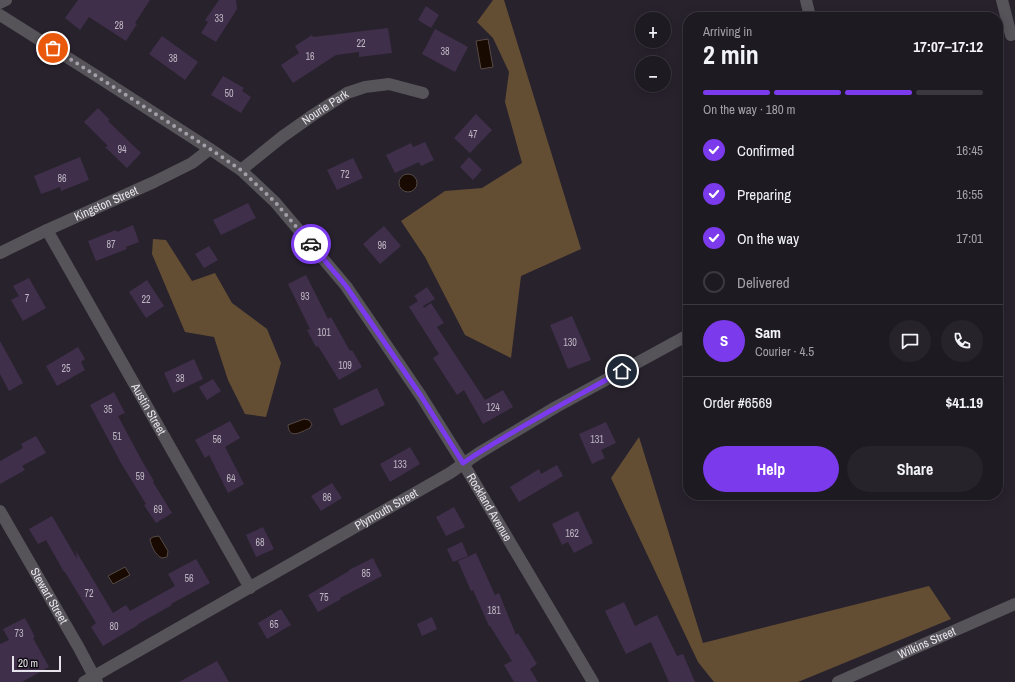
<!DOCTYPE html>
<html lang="en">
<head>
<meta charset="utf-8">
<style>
	body { margin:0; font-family:"Archivo Narrow",sans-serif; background:#26232a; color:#f1f3f6; height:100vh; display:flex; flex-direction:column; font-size:15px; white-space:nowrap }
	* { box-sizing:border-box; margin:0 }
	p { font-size:13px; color:#a1a1a5 }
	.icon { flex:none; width:22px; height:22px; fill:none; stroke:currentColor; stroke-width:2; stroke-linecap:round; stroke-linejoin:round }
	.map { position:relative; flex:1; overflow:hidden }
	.details { position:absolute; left:683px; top:12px; width:320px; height:488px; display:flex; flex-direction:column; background:#1e1a22; border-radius:16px; box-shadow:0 2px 10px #0003,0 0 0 1px #3c3840 }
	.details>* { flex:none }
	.fabs { position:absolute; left:635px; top:12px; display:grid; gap:8px }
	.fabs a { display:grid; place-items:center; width:36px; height:36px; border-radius:50%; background:#1e1a22; box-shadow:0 2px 10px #0003,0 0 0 1px #3c3840; font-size:20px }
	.scale { position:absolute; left:12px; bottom:10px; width:49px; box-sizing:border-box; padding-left:4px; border:2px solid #e7e3ea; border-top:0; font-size:11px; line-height:14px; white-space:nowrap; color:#e7e3ea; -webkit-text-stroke:3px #0f0d12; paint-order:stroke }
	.pin { position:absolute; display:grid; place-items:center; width:34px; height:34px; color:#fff; margin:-17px; border:2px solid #fff; border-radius:50%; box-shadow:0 1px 4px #0007 }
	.courier { position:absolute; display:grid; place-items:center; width:40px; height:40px; margin:-20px; border:3px solid #7c3aed; border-radius:50%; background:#fff; color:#222; box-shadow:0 1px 5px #0007 }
	.head em { font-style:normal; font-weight:700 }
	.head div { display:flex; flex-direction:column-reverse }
	.head { display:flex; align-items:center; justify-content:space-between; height:68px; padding:0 20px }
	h1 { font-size:26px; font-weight:700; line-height:30px }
	.bar { display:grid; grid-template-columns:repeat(4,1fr); gap:6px 4px; align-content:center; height:48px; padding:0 20px }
	.bar i { height:5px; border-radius:3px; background:#3c3840 }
	.bar .selected { background:#7c3aed }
	.bar p { grid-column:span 4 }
	.line { display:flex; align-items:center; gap:10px; padding:0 20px; border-top:1px solid #3c3840 }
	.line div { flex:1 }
	.round { display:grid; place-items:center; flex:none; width:42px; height:42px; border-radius:21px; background:#26232a }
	ol { padding:0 20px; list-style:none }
	li { display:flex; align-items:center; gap:12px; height:44px }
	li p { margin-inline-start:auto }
	li .icon { padding:4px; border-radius:50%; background:#7c3aed; color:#fff; stroke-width:4 }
	li:last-child { color:#a1a1a5 }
	li i { width:22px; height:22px; border:2px solid #3c3840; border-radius:50% }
	.button { display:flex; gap:8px; margin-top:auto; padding:8px 20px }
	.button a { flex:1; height:46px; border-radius:24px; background:#7c3aed; color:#fff; font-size:16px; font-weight:700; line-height:46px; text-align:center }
	.button a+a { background:#26232a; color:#f1f3f6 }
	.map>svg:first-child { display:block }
	.forest { fill:#644e33 }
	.water { fill:#180a00; stroke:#564b46 }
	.building { fill:#3f2f4a }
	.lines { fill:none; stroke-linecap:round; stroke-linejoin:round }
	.minor { stroke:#565359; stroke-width:12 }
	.tertiary { stroke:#565359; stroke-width:12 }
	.done { stroke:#a49fa8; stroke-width:4; stroke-dasharray:0 7.2 }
	.route { stroke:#7c3aed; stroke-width:5 }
	.labels { text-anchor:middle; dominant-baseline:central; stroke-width:4; stroke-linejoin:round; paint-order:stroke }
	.number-label { font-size:10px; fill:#bdb6c2 }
	.street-label { font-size:12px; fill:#e7e3ea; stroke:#0f0d12 }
</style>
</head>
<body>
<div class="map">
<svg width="1015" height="682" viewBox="0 0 1015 682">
	<rect width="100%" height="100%" fill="#28222d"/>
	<g class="forest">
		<path d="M493,0H504L581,249L521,276L511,358L465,335L425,257L401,221L445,191L482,188L522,163L505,102L509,72L493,38L477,22Z"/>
		<path d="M153,239L166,240L192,281L215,273L232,303L267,329L281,363L266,417L245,414L228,380L214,337L185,332L152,254Z"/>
		<path d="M639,437L703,643L929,586L951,619L798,682H714L698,662L611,478Z"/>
	</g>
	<g class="water">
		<path d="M488,39L493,67L481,69L476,41Z"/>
		<circle cx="408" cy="183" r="9"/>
		<path d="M304,419L309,420L312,424L310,428C301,432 289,440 288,425Z"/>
		<path d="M159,536L168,551L167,557L162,558C156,556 151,546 150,539L153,537Z"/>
		<path d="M125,567L130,575L113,584L108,576Z"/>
	</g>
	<g class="building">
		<path d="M78,0H150L135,23L137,24L126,41L89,17L80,30L65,18Z"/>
		<path d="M219,0H236L237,9L216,42L201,33L208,22L205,20Z"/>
		<path d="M426,6L439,15L431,28L418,20Z"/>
		<path d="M388,28L392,53L359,57V52L336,55L293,83L281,65L299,53L295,46L312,35L313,37Z"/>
		<path d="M435,29L468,47L455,72L422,54Z"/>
		<path d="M162,36L198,62L185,80L149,54Z"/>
		<path d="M223,76L244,88L242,91L251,97L241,113L211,95Z"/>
		<path d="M98,108L110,120L108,121L141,153L127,168L105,147L108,146L84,122Z"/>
		<path d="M476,114L492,130L470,153L454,138Z"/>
		<path d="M425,142L434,160L421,166L419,162L395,173L386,155L411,143L413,147Z"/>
		<path d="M80,157L89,180L61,191L60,187L41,194L34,176Z"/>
		<path d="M469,157L482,170L473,180L460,167Z"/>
		<path d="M353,158L363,178L337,190L327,170Z"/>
		<path d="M248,203L256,218L221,235L213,220Z"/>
		<path d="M133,225L139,242L126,247L127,249L96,261L88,241L116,230L117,232Z"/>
		<path d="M384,226L401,246L380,264L363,244Z"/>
		<path d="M209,246L218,260L204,268L195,254Z"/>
		<path d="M306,275L328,319L331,317L350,351L352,350L362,367L339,380L318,346L316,347L307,330L310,329L288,284Z"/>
		<path d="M29,278L46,308L23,321L11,300L19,296L13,286Z"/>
		<path d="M147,280L164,306L146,318L129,292Z"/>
		<path d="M427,287L435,299L423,306L424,308L431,303L444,323L437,327L485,400L503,390L513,407L483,424L464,390L457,395L433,358L439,354L409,307L418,301L414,296Z"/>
		<path d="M572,316L591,360L568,369L550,325Z"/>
		<path d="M0,341L23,383L9,391L0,374Z"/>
		<path d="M78,347L85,359L81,362L85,370L57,386L46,366Z"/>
		<path d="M194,359L203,379L173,393L164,373Z"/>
		<path d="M213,379L221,391L207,400L199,387Z"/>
		<path d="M377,388L385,405L341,426L333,409Z"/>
		<path d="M114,392L125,413L118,416L142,461L154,481L153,482L172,513L156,523L144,505L146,504L121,463L90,405Z"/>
		<path d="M230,421L240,438L225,447L244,484L228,493L209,455L205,458L195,440Z"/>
		<path d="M606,422L616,443L601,450L605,458L592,464L579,434Z"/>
		<path d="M36,436L46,453L22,466L25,470L0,484V461L23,448L21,444Z"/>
		<path d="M410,447L420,464L390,482L380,464Z"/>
		<path d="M557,465L563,476L519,502L510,487L539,469L541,474Z"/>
		<path d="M332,483L342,498L321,511L311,496Z"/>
		<path d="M454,507L465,527L446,536L436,517Z"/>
		<path d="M578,511L593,543L574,553L568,542L562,545L552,524Z"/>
		<path d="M52,516L77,559L76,551L113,613L126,605L130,611L175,586L168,574L196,559L210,583L171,604L172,605L138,624V625L103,646L91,627L96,623L65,572H64L46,540L38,544L29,529Z"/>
		<path d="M263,527L274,549L256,557L246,535Z"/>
		<path d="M462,542L468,556L453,562L447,549Z"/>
		<path d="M476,553L495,595L499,593L516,635L518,633L537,664L530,669L538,682H514L504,665L512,661L490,626H489L473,590L471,591L458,561Z"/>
		<path d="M373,558L382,576L340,598L341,599L318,612L308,595L349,571V570Z"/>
		<path d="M624,602L635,626L657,615L677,656L683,654L695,682H669L651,642L626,654L605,611Z"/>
		<path d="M281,609L291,625L267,639L258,623Z"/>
		<path d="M432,617L437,629L422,636L417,624Z"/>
		<path d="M25,618L35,637L33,638L49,667L22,682H0V644L9,640L3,629Z"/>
		<path d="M217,661L229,682H179Z"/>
	</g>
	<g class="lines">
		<g class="minor">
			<path d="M806,0L810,17"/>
			<path d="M1002,0L1011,35"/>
			<path d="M0,3L6,0"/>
			<path id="s1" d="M241,170L282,137L313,115L347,93L365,87L389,84L423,93"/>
			<path id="s2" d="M47,230L250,588"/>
			<path id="s3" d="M0,253L47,230L154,182L192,163L210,149"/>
			<path id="s4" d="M0,511L79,648L97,682"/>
			<path id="s5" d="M84,682L450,473L479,453L556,407L688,335"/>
			<path id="s6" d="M838,682L1015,604"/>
		</g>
		<path class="tertiary" id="s7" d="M0,15L92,73L210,149L241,170L275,202L346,286L421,396L463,463L593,682"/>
	</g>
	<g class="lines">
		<path class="done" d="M53,48L210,149L241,170L275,202L311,244"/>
		<path class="route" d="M311,244L346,286L421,396L463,463C514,429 569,401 622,371"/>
	</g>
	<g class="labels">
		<g class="number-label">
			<text x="219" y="18">33</text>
			<text x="119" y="25">28</text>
			<text x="361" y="43">22</text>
			<text x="445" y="51">38</text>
			<text x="310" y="56">16</text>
			<text x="173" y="58">38</text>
			<text x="229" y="93">50</text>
			<text x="473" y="134">47</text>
			<text x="122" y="149">94</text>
			<text x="345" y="174">72</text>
			<text x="62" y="178">86</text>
			<text x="111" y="244">87</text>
			<text x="382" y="245">96</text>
			<text x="305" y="296">93</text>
			<text x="27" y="298">7</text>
			<text x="146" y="299">22</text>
			<text x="324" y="332">101</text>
			<text x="570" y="342">130</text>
			<text x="345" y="365">109</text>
			<text x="66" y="368">25</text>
			<text x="180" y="378">38</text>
			<text x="493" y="407">124</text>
			<text x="108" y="409">35</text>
			<text x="117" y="436">51</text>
			<text x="217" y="439">56</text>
			<text x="597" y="439">131</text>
			<text x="400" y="464">133</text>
			<text x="140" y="476">59</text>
			<text x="231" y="478">64</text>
			<text x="327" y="497">86</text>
			<text x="158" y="509">69</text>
			<text x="572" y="533">162</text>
			<text x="260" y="542">68</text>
			<text x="366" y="573">85</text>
			<text x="189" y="578">56</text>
			<text x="89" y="593">72</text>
			<text x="324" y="597">75</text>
			<text x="494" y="610">181</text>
			<text x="274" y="624">65</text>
			<text x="114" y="626">80</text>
			<text x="19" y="633">73</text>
		</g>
		<g class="street-label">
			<text stroke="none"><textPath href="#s1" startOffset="105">Nourie Park</textPath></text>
			<text stroke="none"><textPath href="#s3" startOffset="117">Kingston Street</textPath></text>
			<text stroke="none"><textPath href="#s2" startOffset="206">Austin Street</textPath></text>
			<text stroke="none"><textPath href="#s7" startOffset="707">Rockland Avenue</textPath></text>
			<text stroke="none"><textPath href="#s5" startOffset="348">Plymouth Street</textPath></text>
			<text stroke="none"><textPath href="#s4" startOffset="98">Stewart Street</textPath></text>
			<text stroke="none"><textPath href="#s6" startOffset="97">Wilkins Street</textPath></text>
		</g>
	</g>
</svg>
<div class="fabs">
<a>+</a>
<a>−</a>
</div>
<div class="scale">20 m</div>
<div class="pin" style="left:53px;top:48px;background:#ea580c"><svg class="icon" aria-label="bag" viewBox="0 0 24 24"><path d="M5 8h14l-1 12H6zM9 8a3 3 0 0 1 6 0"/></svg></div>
<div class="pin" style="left:622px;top:371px;background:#1f2937"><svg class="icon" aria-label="home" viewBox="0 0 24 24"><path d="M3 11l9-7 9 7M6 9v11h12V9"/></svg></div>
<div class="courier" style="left:311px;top:244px"><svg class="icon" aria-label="car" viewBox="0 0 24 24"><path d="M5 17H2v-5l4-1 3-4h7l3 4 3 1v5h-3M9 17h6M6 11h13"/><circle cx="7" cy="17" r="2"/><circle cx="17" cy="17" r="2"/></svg></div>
<section class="details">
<div class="head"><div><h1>2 min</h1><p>Arriving in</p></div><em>17:07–17:12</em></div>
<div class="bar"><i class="selected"></i><i class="selected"></i><i class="selected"></i><i></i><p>On the way · 180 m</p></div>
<ol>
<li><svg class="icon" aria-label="check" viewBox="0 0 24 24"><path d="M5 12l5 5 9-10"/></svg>Confirmed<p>16:45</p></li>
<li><svg class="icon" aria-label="check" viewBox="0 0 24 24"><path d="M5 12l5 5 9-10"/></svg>Preparing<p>16:55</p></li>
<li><svg class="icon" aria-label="check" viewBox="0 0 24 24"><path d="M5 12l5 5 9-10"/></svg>On the way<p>17:01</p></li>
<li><i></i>Delivered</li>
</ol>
<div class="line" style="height:72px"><b class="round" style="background:#7c3aed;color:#fff">S</b><div><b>Sam</b><p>Courier · 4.5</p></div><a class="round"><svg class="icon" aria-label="chat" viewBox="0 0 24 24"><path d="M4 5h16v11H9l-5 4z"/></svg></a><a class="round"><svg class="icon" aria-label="phone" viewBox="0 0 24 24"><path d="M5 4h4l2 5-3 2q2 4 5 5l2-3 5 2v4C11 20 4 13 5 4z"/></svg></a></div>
<div class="line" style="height:52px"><div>Order #6569</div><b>$41.19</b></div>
<div class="button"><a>Help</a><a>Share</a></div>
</section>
</div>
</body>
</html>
